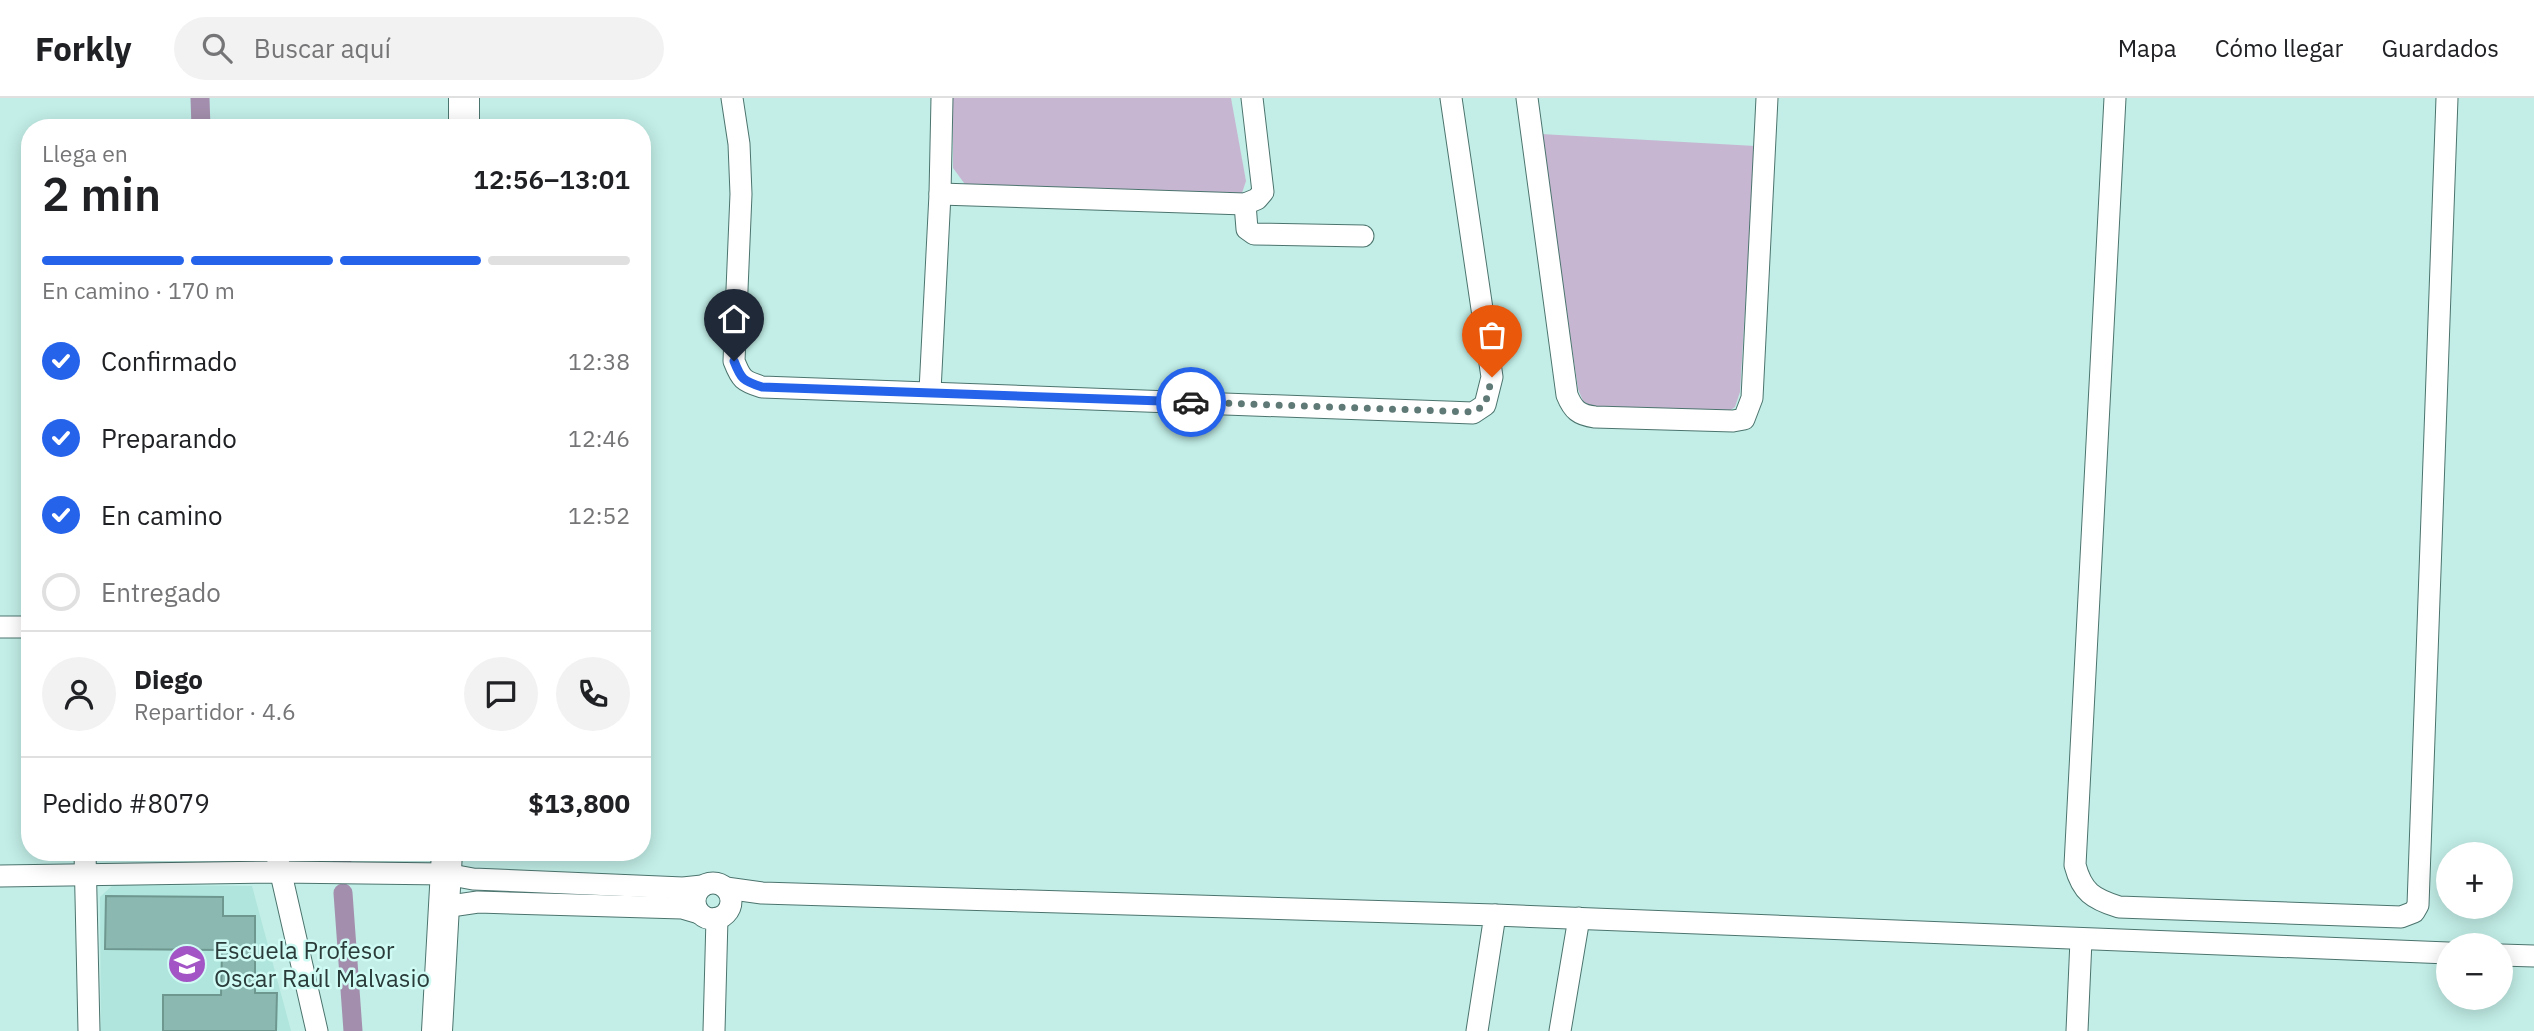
<!DOCTYPE html>
<html lang="es">
<head>
<meta charset="utf-8">
<style>
	body { margin:0; font-family:"IBM Plex Sans",sans-serif; background:#f2f2f2; color:#202124; height:100vh; display:flex; flex-direction:column; font-size:26px; white-space:nowrap }
	* { box-sizing:border-box; margin:0 }
	p { font-size:23px; color:#757577 }
	.icon { flex:none; width:38px; height:38px; fill:none; stroke:currentColor; stroke-width:2; stroke-linecap:round; stroke-linejoin:round }
	.map { position:relative; flex:1; overflow:hidden }
	.panel { position:absolute; left:21px; top:21px; width:630px; height:742px; display:flex; flex-direction:column; background:#fff; border-radius:28px; box-shadow:0 4px 18px #0003 }
	.panel>* { flex:none }
	.controls { position:absolute; left:2436px; top:744px; display:grid; gap:14px }
	.controls a { display:grid; place-items:center; width:77px; height:77px; border-radius:50%; background:#fff; box-shadow:0 4px 18px #0003; font-size:35px }
	.pin { position:absolute; display:grid; place-items:center; width:60px; height:60px; color:#fff; margin:-72px -30px; border-radius:50% 50% 50% 0; rotate:-45deg; box-shadow:0 0 7px #0007 }
	.pin .icon { rotate:45deg }
	.courier { position:absolute; display:grid; place-items:center; width:70px; height:70px; margin:-35px; border:5px solid #2563eb; border-radius:50%; background:#fff; color:#222; box-shadow:0 2px 9px #0007 }
	.head em { font-style:normal; font-weight:600 }
	.head div { display:flex; flex-direction:column-reverse }
	.head { display:flex; align-items:center; justify-content:space-between; height:119px; padding:0 21px }
	h1 { font-size:46px; font-weight:600; line-height:52px }
	.bar { display:grid; grid-template-columns:repeat(4,1fr); gap:10px 7px; align-content:center; height:84px; padding:0 21px }
	.bar i { height:9px; border-radius:5px; background:#e0e0e0 }
	.bar .on { background:#2563eb }
	.bar p { grid-column:span 4 }
	.line { display:flex; align-items:center; gap:18px; padding:0 21px; border-top:2px solid #e0e0e0 }
	.line div { flex:1 }
	.round { display:grid; place-items:center; flex:none; width:74px; height:74px; border-radius:37px; background:#f2f2f2 }
	ol { padding:0 21px; list-style:none }
	li { display:flex; align-items:center; gap:21px; height:77px }
	li p { margin-inline-start:auto }
	li .icon { padding:7px; border-radius:50%; background:#2563eb; color:#fff; stroke-width:4 }
	li:last-child { color:#757577 }
	li i { width:38px; height:38px; border:4px solid #e0e0e0; border-radius:50% }
	header { display:flex; align-items:center; gap:42px; box-sizing:border-box; height:98px; padding:0 35px; background:#fff; border-bottom:2px solid #e0e0e0 }
	header strong { font-size:33px }
	nav { display:flex; gap:38px; margin-inline-start:auto; font-size:24px }
	.search { width:490px; height:63px; background:#f2f2f2; display:flex; align-items:center; gap:18px; box-sizing:border-box; padding:0 24px; border-radius:38px; color:#757577; font-size:26px }
	.map>svg:first-child { display:block }
	.built { fill:#afe5dc }
	.green { fill:#c7b6d1 }
	.lines { fill:none; stroke-linecap:round; stroke-linejoin:round }
	.canal { stroke:#a38fad; stroke-width:19 }
	.building { fill:#8bb8b0; stroke:#6e9790; stroke-width:2 }
	.street-casing { stroke:#4c746e; stroke-width:23 }
	.secondary-casing { stroke:#4c746e; stroke-width:32 }
	.street { stroke:#fff; stroke-width:21 }
	.secondary { stroke:#fff; stroke-width:30 }
	.done { stroke:#5f7a76; stroke-width:7; stroke-dasharray:0 12.6 }
	.route { stroke:#2563eb; stroke-width:9 }
	.labels { text-anchor:middle; dominant-baseline:central; stroke-width:5; stroke-linejoin:round; paint-order:stroke }
	.poi-label { font-size:24px; fill:#2a3b39; stroke:#cffbf4; text-anchor:start }
</style>
</head>
<body>
<header>
<strong>Forkly</strong>
<div class="search"><svg class="icon" aria-label="search" viewBox="0 0 24 24"><circle cx="10" cy="10" r="6"/><path d="M15 15l6 6"/></svg>Buscar aquí</div>
<nav><a>Mapa</a><a>Cómo llegar</a><a>Guardados</a></nav>
</header>
<div class="map">
<svg width="2534" height="933" viewBox="0 0 2534 933">
	<rect width="100%" height="100%" fill="#c2eee7"/>
	<path class="built" d="M113,787L252,788L291,933H101L100,799Z"/>
	<g class="green">
		<path d="M953,0H1231L1246,83L1241,98L967,89L953,70Z"/>
		<path d="M1541,36L1755,48L1740,294L1735,309L1726,315L1591,308L1583,303L1578,291Z"/>
	</g>
	<g class="lines">
		<g class="canal">
			<path d="M200,0L201,30"/>
			<path d="M341,754L342,763"/>
			<path d="M343,795L353,933"/>
		</g>
	</g>
	<path class="building" d="M106,798L223,799V818H255V895H277L276,933H163V897H221L222,852L105,851Z"/>
	<g class="lines">
		<defs>
			<g id="street">
				<path d="M732,0L739,46L741,96L734,263C741,281 743,283 762,289L1473,315L1485,307L1492,279L1451,0"/>
				<path d="M1527,0L1567,297C1573,312 1579,317 1595,319L1733,323L1744,321L1752,300L1767,0"/>
				<path d="M2115,0L2075,767C2082,794 2093,801 2119,809L2401,819L2414,814L2418,807L2447,0"/>
				<path d="M940,96L1245,106L1257,101L1263,94L1252,0"/>
				<path d="M1245,106L1247,131L1254,136L1363,138"/>
				<path d="M930,293L940,96L942,0"/>
				<path d="M0,529H30"/>
				<path d="M85,754L89,933"/>
				<path d="M276,754L317,933"/>
				<path d="M0,778L280,774L446,776L473,781L683,790L702,788"/>
				<circle cx="713" cy="803" r="18"/>
				<path d="M726,790L762,795L1495,817L1477,933"/>
				<path d="M444,809L478,804L682,810L699,815"/>
				<path d="M1495,817L2448,855"/>
				<path d="M2501,857L2534,858"/>
				<path d="M714,933L717,820"/>
				<path d="M1560,933L1579,820"/>
				<path d="M2077,933L2081,842"/>
			</g>
			<g id="secondary">
				<path d="M464,0V30"/>
				<path d="M437,933L447,754"/>
			</g>
		</defs>
		<use href="#street" class="street-casing"/>
		<use href="#secondary" class="secondary-casing"/>
		<use href="#street" class="street"/>
		<use href="#secondary" class="secondary"/>
	</g>
	<g class="lines">
		<path class="done" d="M1191,304L1473,314L1485,307L1492,279"/>
		<path class="route" d="M734,263C741,281 743,283 762,289L1191,304"/>
	</g>
	<defs>
		<symbol id="school-disc" viewBox="-11 -11 22 22"><circle r="9.5" fill="#a355c6" stroke="#cffbf4"/><path d="M0-5L7-2L0 1L-7-2ZM-4 1L0 2.5L4 1V4Q0 6-4 4Z" fill="#fff"/></symbol>
	</defs>
	<g fill-rule="evenodd">
		<use href="#school-disc" x="165" y="844" width="44" height="44"/>
	</g>
	<g class="labels">
		<g class="poi-label">
			<text x="214" y="852">Escuela Profesor<tspan x="214" dy="28">Oscar Raúl Malvasio</tspan></text>
		</g>
	</g>
</svg>
<div class="controls">
<a>+</a>
<a>−</a>
</div>
<div class="pin" style="left:1492px;top:279px;background:#ea580c"><svg class="icon" aria-label="bag" viewBox="0 0 24 24"><path d="M5 8h14l-1 12H6zM9 8a3 3 0 0 1 6 0"/></svg></div>
<div class="pin" style="left:734px;top:263px;background:#1f2937"><svg class="icon" aria-label="home" viewBox="0 0 24 24"><path d="M3 11l9-7 9 7M6 9v11h12V9"/></svg></div>
<div class="courier" style="left:1191px;top:304px"><svg class="icon" aria-label="car" viewBox="0 0 24 24"><path d="M5 17H2v-5l4-1 3-4h7l3 4 3 1v5h-3M9 17h6M6 11h13"/><circle cx="7" cy="17" r="2"/><circle cx="17" cy="17" r="2"/></svg></div>
<section class="panel">
<div class="head"><div><h1>2 min</h1><p>Llega en</p></div><em>12:56–13:01</em></div>
<div class="bar"><i class="on"></i><i class="on"></i><i class="on"></i><i></i><p>En camino · 170 m</p></div>
<ol>
<li><svg class="icon" aria-label="check" viewBox="0 0 24 24"><path d="M5 12l5 5 9-10"/></svg>Confirmado<p>12:38</p></li>
<li><svg class="icon" aria-label="check" viewBox="0 0 24 24"><path d="M5 12l5 5 9-10"/></svg>Preparando<p>12:46</p></li>
<li><svg class="icon" aria-label="check" viewBox="0 0 24 24"><path d="M5 12l5 5 9-10"/></svg>En camino<p>12:52</p></li>
<li><i></i>Entregado</li>
</ol>
<div class="line" style="height:126px"><a class="round"><svg class="icon" aria-label="person" viewBox="0 0 24 24"><circle cx="12" cy="8" r="4"/><path d="M4 21q1-7 8-7t8 7"/></svg></a><div><b>Diego</b><p>Repartidor · 4.6</p></div><a class="round"><svg class="icon" aria-label="chat" viewBox="0 0 24 24"><path d="M4 5h16v11H9l-5 4z"/></svg></a><a class="round"><svg class="icon" aria-label="phone" viewBox="0 0 24 24"><path d="M5 4h4l2 5-3 2q2 4 5 5l2-3 5 2v4C11 20 4 13 5 4z"/></svg></a></div>
<div class="line" style="height:91px"><div>Pedido #8079</div><b>$13,800</b></div>
</section>
</div>
</body>
</html>
